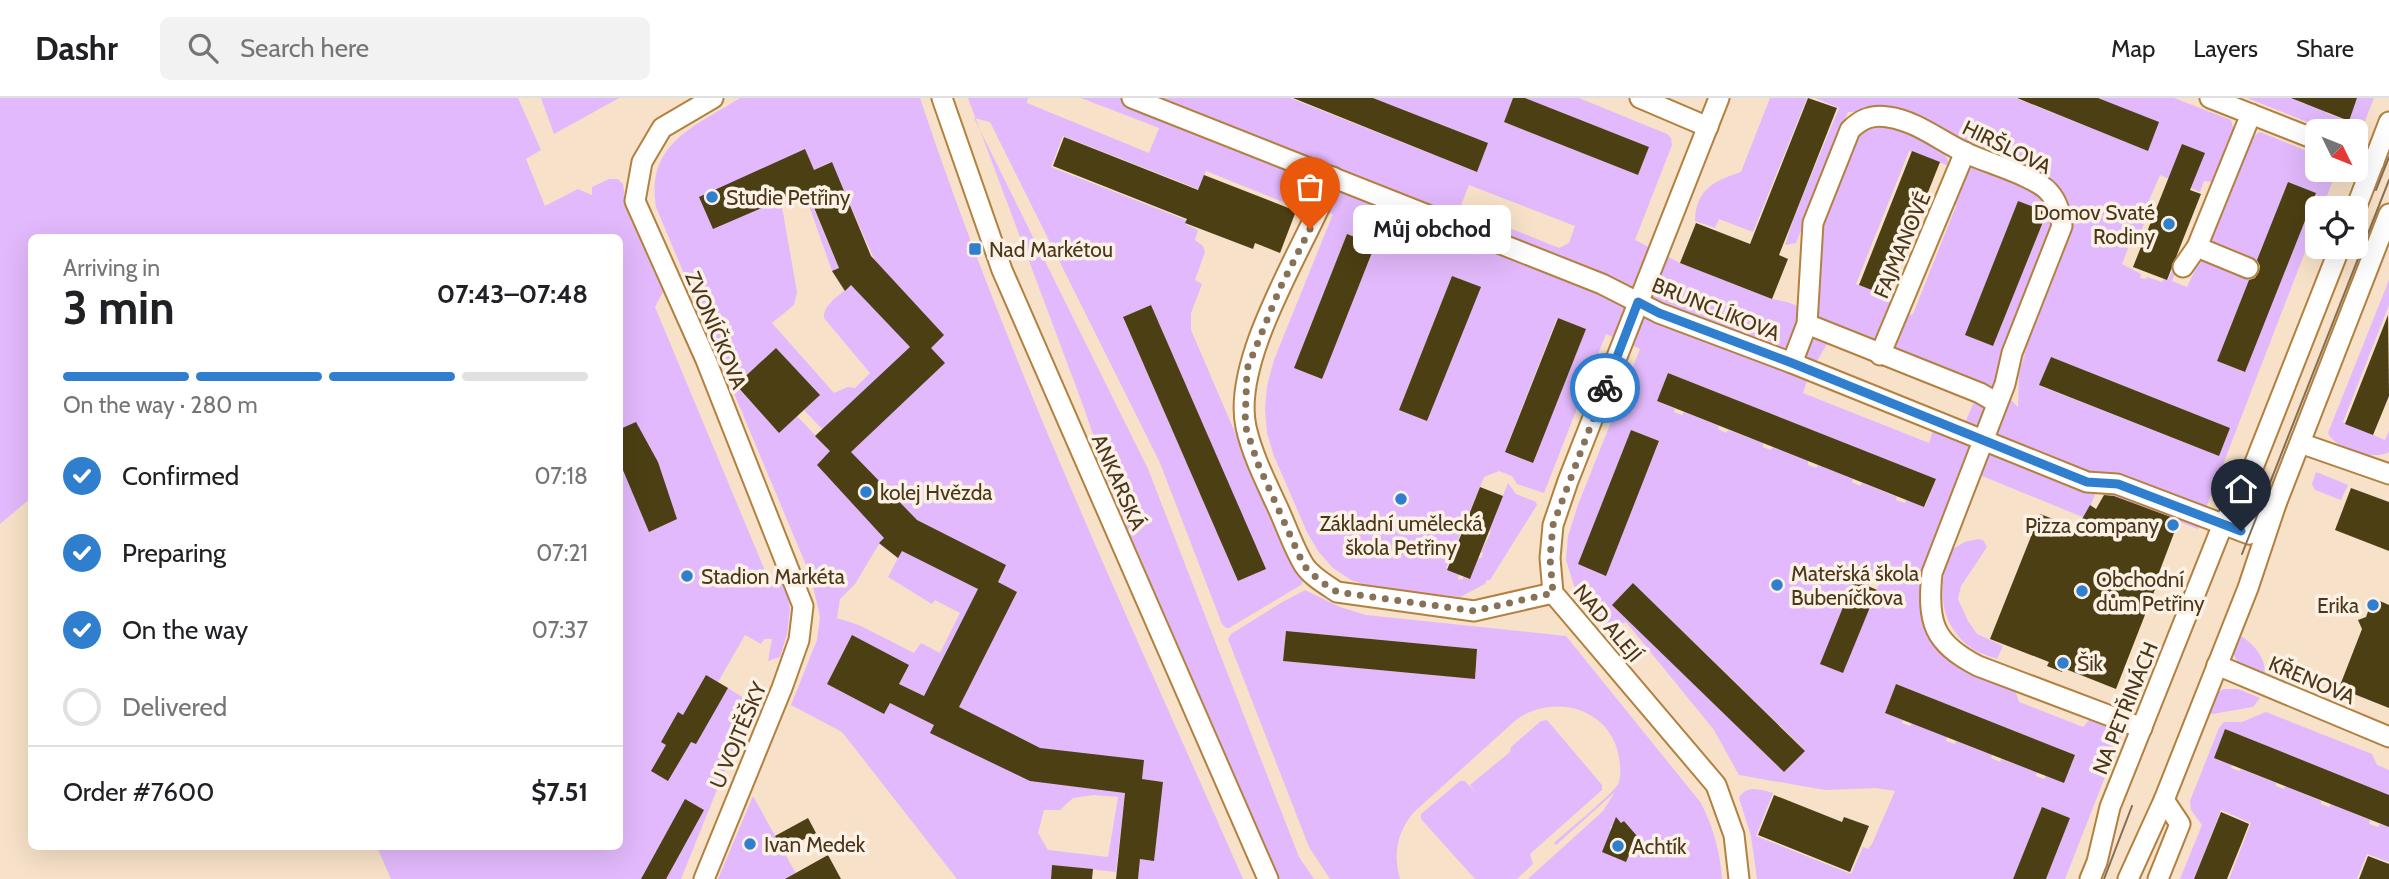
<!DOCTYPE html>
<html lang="en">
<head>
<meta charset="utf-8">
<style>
	body { margin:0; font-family:Cabin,sans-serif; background:#f2f2f2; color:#202124; height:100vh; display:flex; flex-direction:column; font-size:26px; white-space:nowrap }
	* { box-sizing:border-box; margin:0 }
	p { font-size:23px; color:#757577 }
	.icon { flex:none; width:38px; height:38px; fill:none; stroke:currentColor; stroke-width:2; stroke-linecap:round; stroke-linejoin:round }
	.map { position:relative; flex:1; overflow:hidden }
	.panel { position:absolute; left:28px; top:136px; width:595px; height:616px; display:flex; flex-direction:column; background:#fff; border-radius:10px; box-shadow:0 7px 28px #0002 }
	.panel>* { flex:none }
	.needle { width:46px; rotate:133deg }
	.tools { position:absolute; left:2305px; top:21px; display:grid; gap:14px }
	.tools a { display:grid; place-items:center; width:63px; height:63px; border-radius:10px; background:#fff; box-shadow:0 7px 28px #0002; font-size:35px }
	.pin { position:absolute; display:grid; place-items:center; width:60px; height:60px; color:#fff; margin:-72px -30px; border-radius:50% 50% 50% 0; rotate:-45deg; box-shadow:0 0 7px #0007 }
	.pin .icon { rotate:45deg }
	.courier { position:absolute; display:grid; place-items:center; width:70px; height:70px; margin:-35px; border:5px solid #307fcf; border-radius:50%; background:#fff; color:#222; box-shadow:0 2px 9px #0007 }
	.bubble { position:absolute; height:49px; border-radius:10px; background:#fff; box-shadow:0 7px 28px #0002; font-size:23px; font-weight:800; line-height:49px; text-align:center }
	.head em { font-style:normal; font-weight:800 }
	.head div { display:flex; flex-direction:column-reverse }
	.head { display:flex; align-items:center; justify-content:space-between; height:119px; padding:0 35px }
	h1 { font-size:46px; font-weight:800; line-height:52px }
	.bar { display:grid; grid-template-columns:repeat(4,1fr); gap:10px 7px; align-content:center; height:84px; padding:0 35px }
	.bar i { height:9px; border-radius:5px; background:#e0e0e0 }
	.bar .active { background:#307fcf }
	.bar p { grid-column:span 4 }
	.line { display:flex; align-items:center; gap:18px; padding:0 35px; border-top:2px solid #e0e0e0 }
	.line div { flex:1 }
	ol { padding:0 35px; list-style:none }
	li { display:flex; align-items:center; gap:21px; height:77px }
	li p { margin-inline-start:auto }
	li .icon { padding:7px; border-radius:50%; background:#307fcf; color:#fff; stroke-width:4 }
	li:last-child { color:#757577 }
	li i { width:38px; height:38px; border:4px solid #e0e0e0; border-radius:50% }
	header { display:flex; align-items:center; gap:42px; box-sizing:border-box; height:98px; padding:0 35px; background:#fff; border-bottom:2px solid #e0e0e0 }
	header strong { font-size:33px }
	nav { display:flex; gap:38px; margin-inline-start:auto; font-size:24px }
	.search { width:490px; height:63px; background:#f2f2f2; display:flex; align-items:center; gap:18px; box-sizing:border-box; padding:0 24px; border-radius:10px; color:#757577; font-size:26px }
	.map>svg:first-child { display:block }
	.green { fill:#e2b9fc; fill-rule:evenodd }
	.building { fill:#4c3f14 }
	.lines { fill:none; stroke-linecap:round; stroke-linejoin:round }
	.minor-casing { stroke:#b3813f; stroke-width:23 }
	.minor { stroke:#fff; stroke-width:19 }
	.tram { stroke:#846f54; stroke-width:2 }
	.done { stroke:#877257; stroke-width:7; stroke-dasharray:0 12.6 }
	.route { stroke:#307fcf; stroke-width:9 }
	.poi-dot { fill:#307fcf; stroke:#fbf1e4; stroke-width:2.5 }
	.labels { text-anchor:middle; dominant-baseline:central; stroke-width:7; stroke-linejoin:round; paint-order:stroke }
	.street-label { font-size:21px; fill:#4b361a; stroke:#fbf1e4 }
	.poi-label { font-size:21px; fill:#4b361a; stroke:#fbf1e4; text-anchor:start }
</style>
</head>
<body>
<header>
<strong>Dashr</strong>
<div class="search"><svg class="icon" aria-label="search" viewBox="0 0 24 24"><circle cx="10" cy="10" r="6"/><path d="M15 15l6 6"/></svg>Search here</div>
<nav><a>Map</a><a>Layers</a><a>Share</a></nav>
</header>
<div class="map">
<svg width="2389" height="781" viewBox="0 0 2389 781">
	<rect width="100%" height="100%" fill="#f7e1c8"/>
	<g class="green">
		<path d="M0,0H518L541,52L526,61L545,108L578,91L592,97V89L609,81H618L623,86L627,113L663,194L655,209L768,480L785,484L790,511L787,536L780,559L768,563L772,541H764L761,546L745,537L718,584L752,605L681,781H391L377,749H620V140H32L31,400L0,426Z"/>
		<path d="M541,0H619L554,36Z"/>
		<path d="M740,0H920C1009,268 1130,523 1243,781H1138L1140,761L1154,762L1163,684L1142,681L1125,695L1116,774L1052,767L1051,781H957L842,634L791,607L817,542L820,519L811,479L656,109C646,45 694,29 740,0ZM831,64L875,163L845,193L832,173L839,170L800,78ZM806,99L832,173L844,193C836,200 823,208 824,220L870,275L855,290L848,289L834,295L772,225L794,207L797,194L782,109ZM776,250L819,297L804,312L822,331L830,353L797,318L779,334L736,288ZM879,446L898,460L888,479L932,506L935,502L960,515L940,555L921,545L914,555L859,527L837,520L840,501L855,486ZM852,538L909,567L899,586L924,598L890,605L884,616L827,586ZM1094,697L1118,699L1108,759L1048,752L1038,735L1044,712H1060L1073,700Z"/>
		<path d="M968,0H1028L1027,5L1149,55L1159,30L1081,0H1290L1477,74L1488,45L1373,0H1513L1504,24L1638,77L1649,49L1525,0H1579L1667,36L1671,40L1672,47L1635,142L1680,165L1772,201L1787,204L1818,216L1816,202L1820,126L1829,111L1854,50L1855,33C1868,21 1890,21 1907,27L1906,29C1925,39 1946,45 1949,68L1909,53L1856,186L1897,202L1884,228L1875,239L1894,246V238L1906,218L1913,216L1956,108L1954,99L1970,66L1975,64L2039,94C2049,103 2055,114 2054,128C2052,142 2043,155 2038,168C2024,203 2009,240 2000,276L1994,285L2018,309L2019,275L2026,251L2020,250L2024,237L2033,232L2067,146L2064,138L2067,122L2066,111L2059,97L2048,87L1906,17L1888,14H1848L1796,145L1785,147L1794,119L1839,10L1815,0H2015L2147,52L2158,24L2098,0H2174L2231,22L2234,33L2214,84L2204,83L2200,94L2160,77L2144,114L2148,116L2141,133L2135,132L2122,166L2141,176L2140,180L2146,181L2147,179L2162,184L2164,181L2168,182L2179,156L2181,160L2172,183L2187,189C2203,157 2199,155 2235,170L2239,163C2225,155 2212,153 2210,135L2248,42L2260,34L2317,57V72H2337L2322,110H2317V123L2198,431L2097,392L2085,420L1965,371L1921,480L1919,499L1922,517L1947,558L1966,572L2015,592L2019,604L2083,629L2094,616L2125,628L2065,781H2046L2070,720L2042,709L2013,781H1757L1751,738L1739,700C1747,686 1760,692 1773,695L1756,738L1851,776L1863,749L1868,751L1872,746L1895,693L1876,690L1825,692L1739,677L1714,632L1626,524L1612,530L1596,523L1575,491L1566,462L1568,438L1578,407L1640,251L1606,236L1544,395L1517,386L1512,378L1499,373L1484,379L1446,470L1459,477L1458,481L1462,482L1463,479L1470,481L1478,460H1481L1483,455L1481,454L1491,434L1489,433L1508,385L1516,396L1536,404L1537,407L1490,482H1487L1485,486L1460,499L1372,489L1351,482L1333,470L1318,453L1307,434L1274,358L1267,335L1265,311L1267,288L1274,262L1333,116L1298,110L1206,73L1198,91L1063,38L1051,69L1186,122L1185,126L1198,132L1195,142L1203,148L1205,154L1195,182L1202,186L1191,215V232L1288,458L1303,483L1301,487L1229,530H1226L1222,526L1160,365L990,24L974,20L1148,371L1299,759L1314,781H1280L1118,409L1084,310ZM2182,47L2204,55L2199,69L2177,61ZM2288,84L2316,95L2244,274L2217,263ZM1469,87L1575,128L1569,145L1559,150L1460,110ZM2018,103L2047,114L1993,248L1966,237ZM1347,136L1375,148L1321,281L1294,270ZM1452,178L1480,189L1427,323L1399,312ZM1151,207L1265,471L1238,483L1123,219ZM1557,220L1586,231L1532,365L1505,353ZM1830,241L1976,299L1964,327L1814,268ZM1745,251L1807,276L1814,285L1933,332L1929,345L1803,295L1807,283L1743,257ZM2051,259L2230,330L2219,358L2040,288ZM1668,275L1936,381L1925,409L1906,402L1905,405L1896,402L1897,399L1862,385L1860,388L1852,384L1853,381L1818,367L1816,370L1808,367V363L1773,349L1771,352L1763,349V345L1728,332L1726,335L1718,331L1719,328L1684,314L1682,317L1674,314L1675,311L1657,303ZM1631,332L1659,344L1605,477L1578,466ZM1871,482L1879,486L1843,575L1821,566L1854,483L1868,488ZM1633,485L1805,652L1784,674L1613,507ZM1896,586L2075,657L2064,685L2046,678L2044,681L2036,678L2037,674L2001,661L2000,664L1991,660L1992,657L1956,643L1955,646L1946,643L1947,639L1912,625L1910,628L1902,625L1903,622L1885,614Z"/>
		<path d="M1770,0H1807L1753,134L1719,121L1715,130L1695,123C1696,91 1714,83 1741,74Z"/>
		<path d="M2247,0H2297V3L2305,6L2308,0L2330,4L2326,15L2348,23L2357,0H2374L2361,33L2356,38V33H2330Z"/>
		<path d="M2389,182V207L2343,324L2385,342L2389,333V354C2373,363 2335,351 2328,335Z"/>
		<path d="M2316,374L2348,387L2341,402L2315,392L2312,386Z"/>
		<path d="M1978,441L1983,442L1987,449L1961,488L1958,501L1968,523L1977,536L2003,548L1997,561C1989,558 1978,555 1971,550C1937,524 1939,490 1949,453L1965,444Z"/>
		<path d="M1305,492L1340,509L1366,517L1566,538L1701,705C1713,729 1720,753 1722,781H1528L1603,713L1615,694L1556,747L1554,745C1565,735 1614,695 1618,686C1622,678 1620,667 1619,659C1611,610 1554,595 1517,621L1414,714C1397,734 1393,756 1400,781H1330L1309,749L1228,541L1231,536L1279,506ZM1286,533L1477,551L1475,581L1283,563ZM1619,723L1621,725L1624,723L1638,740L1615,761L1610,729Z"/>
		<path d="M2235,535C2251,542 2269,561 2264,580C2240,568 2228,564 2235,535Z"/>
		<path d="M2224,591H2238L2260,600L2253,609L2212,616L2205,612L2214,596Z"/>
		<path d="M2266,614L2372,656L2377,667L2389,672V697L2225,631L2214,660L2232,667L2231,670L2239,673L2241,671L2276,685V688L2284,691L2285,688L2321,703V706L2329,709L2331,706L2370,722L2369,726L2378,729L2380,726L2389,729V764L2367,756L2357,781H2229L2251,725L2221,712L2194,781H2180L2202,727L2191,712L2190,703L2219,630L2224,624H2242Z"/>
		<path d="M1547,622L1602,687V692L1530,756L1533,766L1517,781H1475L1421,721V716L1460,683H1465L1476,695L1470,687L1510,654L1511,649L1541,623Z"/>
		<path d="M753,698L799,781H718Z"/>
	</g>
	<g class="building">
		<path d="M1293,0H1373L1488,45L1477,74Z"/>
		<path d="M1513,0H1525L1649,49L1638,77L1504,24Z"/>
		<path d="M1808,0L1837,10L1779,157L1788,161L1772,201L1680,165L1696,125L1750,146Z"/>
		<path d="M2017,0H2098L2159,24L2148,53Z"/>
		<path d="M2291,0H2357L2349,23Z"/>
		<path d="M1064,39L1198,92L1204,77L1296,113L1280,155L1255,145L1253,151L1185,125L1187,121L1053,68Z"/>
		<path d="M2182,46L2205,55L2190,92L2201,96L2167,182L2133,169Z"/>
		<path d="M805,51L814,72L832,64L871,158L944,237L931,250L945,265L851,354L917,422L1006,467L998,484L1017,494L959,609L1040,650L1144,662L1142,681L1163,684L1154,763L1140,761L1138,781H1116L1125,695L1030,683L930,635L934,627L890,605L884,616L827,586L852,537L909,567L899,586L924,598L978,491L902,453L898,460L879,445L884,440L817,367L830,353L815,338L910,249L851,187L845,193L832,173L839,170L808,95L787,103L785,100L713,131L699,99Z"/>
		<path d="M1912,53L1940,64L1887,198L1859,187Z"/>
		<path d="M2288,84L2316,95L2245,274L2217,263L2249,182L2255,180L2259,174L2260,168L2257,162Z"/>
		<path d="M2018,103L2047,114L1993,248L1965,237Z"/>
		<path d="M1347,136L1375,147L1322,281L1294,270Z"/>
		<path d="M1452,178L1481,189L1427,323L1399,312Z"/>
		<path d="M1151,207L1266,471L1238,483L1123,219Z"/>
		<path d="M2388,217L2389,298L2373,337L2345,326Z"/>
		<path d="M1558,220L1586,231L1533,365L1505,354Z"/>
		<path d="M776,250L820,297L779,335L736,287Z"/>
		<path d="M2051,259L2230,330L2219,358L2039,287Z"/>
		<path d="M1668,275L1936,381L1924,409L1657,303Z"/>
		<path d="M636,324L658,364L677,421L649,434L620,365V331Z"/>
		<path d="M1631,332L1659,343L1606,478L1578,466Z"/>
		<path d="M1480,389L1503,398L1470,481L1447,472Z"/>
		<path d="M2351,390L2389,404V453L2335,432Z"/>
		<path d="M2104,397L2114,398L2179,422L2157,480L2159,481L2116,591L2063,570L2062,574L2047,568L2049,564L1990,541L2040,416L2077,430L2090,407L2096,411Z"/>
		<path d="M1854,482L1877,492L1843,575L1820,566Z"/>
		<path d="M1633,485L1805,653L1784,674L1612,507Z"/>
		<path d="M2373,500L2389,507V610L2339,590L2362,531L2358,522L2366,519Z"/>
		<path d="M1286,533L1477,551L1475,581L1283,563Z"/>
		<path d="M706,577L728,590L696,646L691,644L668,683L651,673L666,647L661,644L678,614L683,617Z"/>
		<path d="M1896,586L2075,657L2064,685L1885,615Z"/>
		<path d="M2225,631L2389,697V729L2214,660Z"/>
		<path d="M1774,697L1842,724L1844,719L1869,728L1850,774L1758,737Z"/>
		<path d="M685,701L704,712L666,781H641Z"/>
		<path d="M2042,709L2070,720L2046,781H2013Z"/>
		<path d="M2221,714L2249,726L2242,744L2227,781H2194Z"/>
		<path d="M1616,719L1621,725L1624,723L1637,738L1626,764L1602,754Z"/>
		<path d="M808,720L816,735L783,752L775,738Z"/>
		<path d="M828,757L841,781H785Z"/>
		<path d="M2368,758L2389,766V781H2359Z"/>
		<path d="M1052,767L1093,771L1092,781H1051Z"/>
	</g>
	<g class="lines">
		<defs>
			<g id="minor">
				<path d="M942,0L1002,172L1268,781"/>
				<path d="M1132,0L1602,186L1659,215L1792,265L2087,384L2117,386L2249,436L2276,406"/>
				<path d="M1640,0L1708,29"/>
				<path d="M1719,0L1568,383L1553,427L1550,460L1553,495L1716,687L1734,737L1739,781"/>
				<path d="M2210,0L2317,42"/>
				<path d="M2356,57L2374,64"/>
				<path d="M1333,79C1307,145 1231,260 1246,329C1252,356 1265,382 1277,408C1286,427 1293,449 1304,467C1311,478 1325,486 1337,494L1474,513L1553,495"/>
				<path d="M2356,110L2389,24"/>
				<path d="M2197,149L2248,170"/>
				<path d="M2183,169L2197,149L2251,16"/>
				<path d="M1807,226L1980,295L1997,305"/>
				<path d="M1880,257L1965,54"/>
				<path d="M1792,265L1807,226L1813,125L1850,32C1861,21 1872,16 1888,19C1917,23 1940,43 1966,55C1987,65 2035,78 2049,94C2058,104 2060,115 2062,128L2012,255L2005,286L1932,475C1927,524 1933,545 1978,568L2142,630"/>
				<path d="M2300,345L2389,376"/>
				<path d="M2217,567L2389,639"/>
				<path d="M704,781L782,590L799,542L803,508L706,262L635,103L642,64L662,30L713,0"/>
				<path d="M2090,781L2097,764L2110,709L2223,426L2243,395L2340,149"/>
				<path d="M2128,781L2164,702L2248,490L2276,406L2389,116"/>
				<path d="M2158,781L2180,726L2164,702"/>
			</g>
		</defs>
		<use href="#minor" class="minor-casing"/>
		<use href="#minor" class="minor"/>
		<g class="tram">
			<path d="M2376,92L2389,59"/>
			<path d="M2242,456L2389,82"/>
			<path d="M2104,781L2132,708"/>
		</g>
	</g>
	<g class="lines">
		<path class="done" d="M1310,131L1280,190L1247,271L1245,327L1258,366L1304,468L1320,483L1337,494L1474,513L1553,495L1550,460L1553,427L1605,290"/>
		<path class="route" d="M1605,290L1638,204L1659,215L1792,265L2087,384L2118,386L2241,433"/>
	</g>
	<g class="poi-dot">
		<circle cx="712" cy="99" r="7"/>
		<circle cx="2169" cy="126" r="7"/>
		<rect x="968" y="144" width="14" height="14" rx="3.5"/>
		<circle cx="866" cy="394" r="7"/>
		<circle cx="1401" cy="401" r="7"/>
		<circle cx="2173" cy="427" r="7"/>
		<circle cx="687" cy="478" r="7"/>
		<circle cx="1777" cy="487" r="7"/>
		<circle cx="2082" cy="493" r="7"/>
		<circle cx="2373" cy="507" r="7"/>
		<circle cx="2063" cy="565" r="7"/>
		<circle cx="750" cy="746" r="7"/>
		<circle cx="1618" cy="748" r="7"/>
	</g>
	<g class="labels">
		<g class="street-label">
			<text transform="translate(2007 49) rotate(26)">HIRŠLOVA</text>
			<text transform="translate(1902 147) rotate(-67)">FAJMANOVÉ</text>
			<text transform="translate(1716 211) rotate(22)">BRUNCLÍKOVA</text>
			<text transform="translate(716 232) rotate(67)">ZVONÍČKOVA</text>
			<text transform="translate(1119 384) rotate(66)">ANKARSKÁ</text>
			<text transform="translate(1608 525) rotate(50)">NAD ALEJÍ</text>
			<text transform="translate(2312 582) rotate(23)">KŘENOVA</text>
			<text transform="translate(2125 610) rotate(-68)">NA PETŘINÁCH</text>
			<text transform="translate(738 637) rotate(-67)">U VOJTĚŠKY</text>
		</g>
		<g class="poi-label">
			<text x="726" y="99">Studie Petřiny</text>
			<text x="2155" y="114" text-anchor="end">Domov Svaté<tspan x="2155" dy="24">Rodiny</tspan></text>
			<text x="989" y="151">Nad Markétou</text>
			<text x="880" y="394">kolej Hvězda</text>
			<text x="1401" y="425" text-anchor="middle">Základní umělecká<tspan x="1401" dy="24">škola Petřiny</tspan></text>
			<text x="2159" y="427" text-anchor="end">Pizza company</text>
			<text x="1791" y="475">Mateřská škola<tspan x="1791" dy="24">Bubeníčkova</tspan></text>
			<text x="701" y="478">Stadion Markéta</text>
			<text x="2096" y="481">Obchodní<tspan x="2096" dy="24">dům Petřiny</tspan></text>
			<text x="2359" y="507" text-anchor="end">Erika</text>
			<text x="2077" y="565">Šik</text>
			<text x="764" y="746">Ivan Medek</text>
			<text x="1632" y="748">Achtík</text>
		</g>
	</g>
</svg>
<div class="tools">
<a><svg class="needle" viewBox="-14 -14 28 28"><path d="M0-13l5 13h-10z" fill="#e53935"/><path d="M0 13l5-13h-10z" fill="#757577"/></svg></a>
<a><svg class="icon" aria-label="locate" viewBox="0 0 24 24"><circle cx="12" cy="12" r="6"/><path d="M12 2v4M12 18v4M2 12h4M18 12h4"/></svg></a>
</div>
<div class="pin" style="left:1310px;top:131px;background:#ea580c"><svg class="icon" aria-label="bag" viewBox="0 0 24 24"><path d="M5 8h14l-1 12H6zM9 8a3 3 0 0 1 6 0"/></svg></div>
<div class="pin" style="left:2241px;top:433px;background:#1f2937"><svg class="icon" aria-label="home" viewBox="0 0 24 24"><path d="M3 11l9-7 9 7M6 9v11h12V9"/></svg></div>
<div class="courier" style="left:1605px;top:290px"><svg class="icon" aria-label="bike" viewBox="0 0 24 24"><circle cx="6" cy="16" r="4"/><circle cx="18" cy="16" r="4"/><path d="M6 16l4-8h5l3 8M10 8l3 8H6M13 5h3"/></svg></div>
<div class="bubble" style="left:1353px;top:107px;width:158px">Můj obchod</div>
<section class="panel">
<div class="head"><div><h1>3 min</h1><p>Arriving in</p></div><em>07:43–07:48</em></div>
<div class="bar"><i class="active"></i><i class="active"></i><i class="active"></i><i></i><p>On the way · 280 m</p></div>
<ol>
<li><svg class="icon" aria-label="check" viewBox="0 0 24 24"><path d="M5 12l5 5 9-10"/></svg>Confirmed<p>07:18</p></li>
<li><svg class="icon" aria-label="check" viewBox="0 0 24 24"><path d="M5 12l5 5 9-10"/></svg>Preparing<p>07:21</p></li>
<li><svg class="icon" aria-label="check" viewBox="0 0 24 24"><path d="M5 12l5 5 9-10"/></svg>On the way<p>07:37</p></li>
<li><i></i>Delivered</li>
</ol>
<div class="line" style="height:91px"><div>Order #7600</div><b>$7.51</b></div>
</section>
</div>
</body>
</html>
